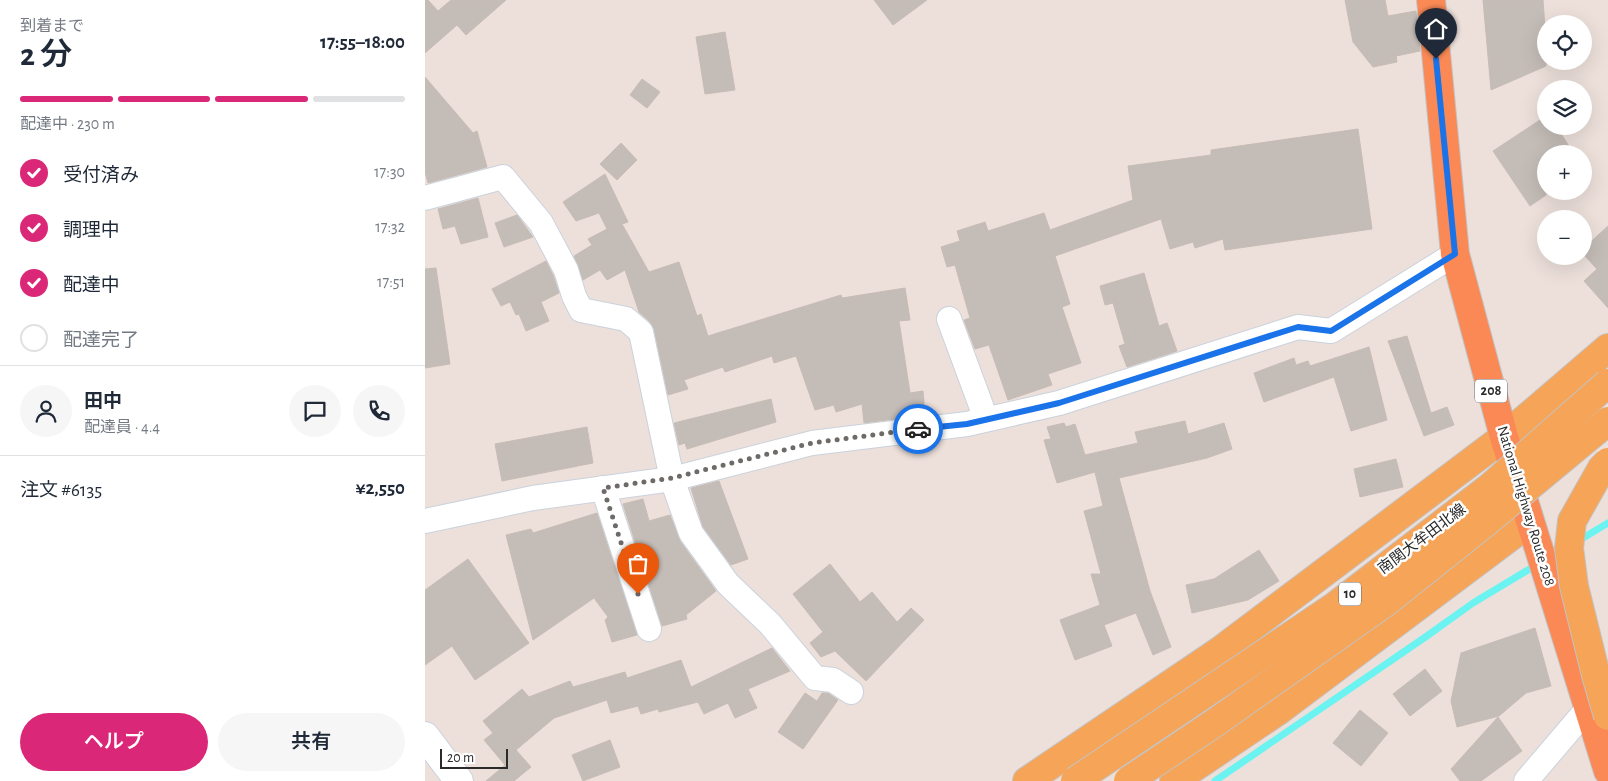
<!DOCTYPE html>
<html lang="ja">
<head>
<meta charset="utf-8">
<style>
	body { margin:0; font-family:"Alegreya Sans","Noto Sans JP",sans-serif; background:#f6f6f7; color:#1f2937; height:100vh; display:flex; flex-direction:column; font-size:19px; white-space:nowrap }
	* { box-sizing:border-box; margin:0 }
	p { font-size:16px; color:#747a83 }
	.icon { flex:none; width:28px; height:28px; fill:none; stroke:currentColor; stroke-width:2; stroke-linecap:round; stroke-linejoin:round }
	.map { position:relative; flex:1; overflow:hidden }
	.sheet { display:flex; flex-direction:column; background:#fff; width:425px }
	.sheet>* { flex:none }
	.tools { position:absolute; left:1112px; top:15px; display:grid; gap:10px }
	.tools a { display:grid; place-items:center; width:55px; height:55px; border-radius:50%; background:#fff; box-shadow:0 5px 20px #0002; font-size:25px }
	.scale { position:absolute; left:15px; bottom:12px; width:68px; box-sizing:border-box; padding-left:5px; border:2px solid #2a2a2a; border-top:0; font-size:14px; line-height:18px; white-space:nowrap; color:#2a2a2a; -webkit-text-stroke:4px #fff; paint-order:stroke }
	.pin { position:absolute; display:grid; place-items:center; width:42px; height:42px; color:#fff; margin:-51px -21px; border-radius:50% 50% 50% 0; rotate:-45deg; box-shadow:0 0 5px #0007 }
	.pin .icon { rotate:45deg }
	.courier { position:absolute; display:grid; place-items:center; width:50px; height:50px; margin:-25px; border:4px solid #1a73e8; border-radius:50%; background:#fff; color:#222; box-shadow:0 1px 6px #0007 }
	.headline em { font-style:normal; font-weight:600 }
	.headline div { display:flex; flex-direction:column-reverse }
	.headline { display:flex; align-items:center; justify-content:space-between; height:85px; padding:0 20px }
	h1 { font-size:32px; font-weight:600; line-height:38px }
	.bar { display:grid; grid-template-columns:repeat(4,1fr); gap:8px 5px; align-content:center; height:60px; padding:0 20px }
	.bar i { height:6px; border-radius:4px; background:#e0e1e3 }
	.bar .on { background:#db2777 }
	.bar p { grid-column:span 4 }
	.line { display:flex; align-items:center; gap:12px; padding:0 20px; border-top:1px solid #e0e1e3 }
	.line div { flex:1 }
	.round { display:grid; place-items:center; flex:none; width:52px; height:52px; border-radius:26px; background:#f6f6f7 }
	ol { padding:0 20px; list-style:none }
	li { display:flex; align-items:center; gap:15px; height:55px }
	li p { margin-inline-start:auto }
	li .icon { padding:5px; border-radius:50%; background:#db2777; color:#fff; stroke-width:4 }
	li:last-child { color:#747a83 }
	li i { width:28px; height:28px; border:2px solid #e0e1e3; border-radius:50% }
	.primary-button { display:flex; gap:10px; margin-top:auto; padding:10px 20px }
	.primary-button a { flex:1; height:58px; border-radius:30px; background:#db2777; color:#fff; font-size:20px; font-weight:600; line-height:58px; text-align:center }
	.primary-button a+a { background:#f6f6f7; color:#1f2937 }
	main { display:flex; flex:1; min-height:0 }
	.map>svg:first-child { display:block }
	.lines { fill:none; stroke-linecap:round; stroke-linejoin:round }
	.stream { stroke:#6af3f1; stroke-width:7 }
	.building { fill:#c4bcb7; stroke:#c8bcb5 }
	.minor-casing { stroke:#c9d2dc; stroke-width:26 }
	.secondary-casing { stroke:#c9d2dc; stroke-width:30 }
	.primary-casing { stroke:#c3c3c3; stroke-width:30 }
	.trunk-casing { stroke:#c3c3c3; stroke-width:30 }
	.minor { stroke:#fff; stroke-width:24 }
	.secondary { stroke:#fff; stroke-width:28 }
	.primary { stroke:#f6a457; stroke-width:28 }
	.trunk { stroke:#fa8956; stroke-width:28 }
	.primary-bridge-casing { stroke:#c3c3c3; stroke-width:30; stroke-linecap:butt }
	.primary-bridge { stroke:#f6a457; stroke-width:28 }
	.done { stroke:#6e6a68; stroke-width:5; stroke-dasharray:0 9 }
	.route { stroke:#1a73e8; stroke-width:6 }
	.labels { text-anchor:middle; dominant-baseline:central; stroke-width:5; stroke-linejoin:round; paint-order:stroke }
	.shield { fill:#fff; stroke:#6a6a6a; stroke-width:1 }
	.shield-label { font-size:14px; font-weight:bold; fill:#2a2a2a }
	.street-label { font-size:15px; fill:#2a2a2a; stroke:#fff }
</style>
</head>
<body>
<main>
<section class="sheet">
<div class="headline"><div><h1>2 分</h1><p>到着まで</p></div><em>17:55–18:00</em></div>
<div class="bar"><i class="on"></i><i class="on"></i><i class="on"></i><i></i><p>配達中 · 230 m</p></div>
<ol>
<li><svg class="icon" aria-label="check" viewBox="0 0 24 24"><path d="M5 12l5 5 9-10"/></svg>受付済み<p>17:30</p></li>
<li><svg class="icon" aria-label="check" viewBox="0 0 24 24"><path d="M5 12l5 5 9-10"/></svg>調理中<p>17:32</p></li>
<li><svg class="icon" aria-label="check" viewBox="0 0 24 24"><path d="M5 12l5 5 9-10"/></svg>配達中<p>17:51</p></li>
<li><i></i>配達完了</li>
</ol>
<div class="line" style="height:90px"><a class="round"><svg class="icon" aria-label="person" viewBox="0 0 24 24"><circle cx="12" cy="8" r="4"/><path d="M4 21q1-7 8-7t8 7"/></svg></a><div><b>田中</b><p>配達員 · 4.4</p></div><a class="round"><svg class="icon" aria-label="chat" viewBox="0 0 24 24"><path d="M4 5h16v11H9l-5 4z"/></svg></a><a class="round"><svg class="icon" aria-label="phone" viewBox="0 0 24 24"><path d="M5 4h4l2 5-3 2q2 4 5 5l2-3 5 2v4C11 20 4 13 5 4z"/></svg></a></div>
<div class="line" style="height:65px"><div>注文 #6135</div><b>¥2,550</b></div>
<div class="primary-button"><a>ヘルプ</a><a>共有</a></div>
</section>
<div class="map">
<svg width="1183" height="781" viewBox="0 0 1183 781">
	<rect width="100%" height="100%" fill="#ede0db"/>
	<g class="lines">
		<g class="stream">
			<path d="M1153,541L1183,523"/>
			<path d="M790,781L999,638L1048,603L1113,564"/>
		</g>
	</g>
	<g class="building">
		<path d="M0,0H3L13,11L26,0H81L41,35L32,25L0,53Z"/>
		<path d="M449,0H502L468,25Z"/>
		<path d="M920,0H960L963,16L991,11L995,51L971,56L972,62L948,67L928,42Z"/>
		<path d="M1058,0H1118L1121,42V66L1066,90Z"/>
		<path d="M300,32L310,90L280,94L271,37Z"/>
		<path d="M0,77L48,133L52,131L62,167L3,183L0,172Z"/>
		<path d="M217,79L235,92L222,108L205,95Z"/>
		<path d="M1121,116V126H1131L1149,154H1121V195L1105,206L1068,151Z"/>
		<path d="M933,129L947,229L800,250L798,239L770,248L768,242L745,249L736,219L630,256L645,304L637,307L656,363L623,374L627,385L583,400L564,345L550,349L539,320L545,318L530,265L522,267L516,247L535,241L532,231L560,222L563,231L619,213L625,230L708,200L703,166L786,155V150Z"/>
		<path d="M196,143L212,160L192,180L175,164Z"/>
		<path d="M180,174L203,222L197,224L224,272L254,262L272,316L276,314L283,336L416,295L417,298L480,288L485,320L474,321L485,393L498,391L500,415L439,423L437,404L411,412L409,405L390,410L371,356L349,363L347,356L300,372L298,367L259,380L263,389L243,395L229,329L225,322L214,312L200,270L182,280L175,270L158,280L149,256L167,245L163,239L182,229L174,213L151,221L138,202Z"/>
		<path d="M53,198L63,237L36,244L30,226L18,229L13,209Z"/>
		<path d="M92,215L108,237L79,247L70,223Z"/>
		<path d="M1183,226V308L1159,281L1172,269L1159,255V248Z"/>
		<path d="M121,261L128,275L134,293L116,302L124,321L101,331L94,314L91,315L85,302L76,306L67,289Z"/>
		<path d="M11,268L25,364L0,368V269Z"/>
		<path d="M719,273L734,326L742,323L752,351L702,367L694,346L700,344L688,303L680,305L675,286Z"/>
		<path d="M982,336L1006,413L1022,407L1029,425L999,436L963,341Z"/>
		<path d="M944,347L962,420L926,431L909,377L839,402L829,373L869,358L871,365L883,361L885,366Z"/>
		<path d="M346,399L351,422L262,449L260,443L254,445L249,423Z"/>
		<path d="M760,421L763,434L799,423L807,449L782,458L694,478L725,591L746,647L728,655L711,613L679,625L687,646L650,660L635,620L675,605L666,574H676L659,511L678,506L670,472L632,483L619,440L626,439L622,427L639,423L641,427L650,424L660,455L713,443L710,432Z"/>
		<path d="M162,427L168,463L77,481L70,444Z"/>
		<path d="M971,459L978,487L935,497L929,469Z"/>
		<path d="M294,481L323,559L306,565L278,527L266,488Z"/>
		<path d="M218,499L224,521L245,515L255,541L291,591L261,615L262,619L237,626L198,504Z"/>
		<path d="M172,513L212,635L187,642L180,620L183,617L169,598L108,640L81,535L106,529L108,533Z"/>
		<path d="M834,550L854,581L823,600L767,613L761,585L789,579Z"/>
		<path d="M43,559L104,643L50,680L27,646L0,665V590Z"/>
		<path d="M405,564L435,602L447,592L472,622L486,608L499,620L441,681L410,651L396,657L385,643L398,632L368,594Z"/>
		<path d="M1110,628L1126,686L1101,693L1074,716L1032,727L1026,701L1036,653Z"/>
		<path d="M347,648L365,671L323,689L332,708L310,718L303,703L279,714L273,702L234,712L233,709L216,714L213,706L186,713L182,700L129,718L91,750L106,767L89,781H61L80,765L59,740L68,733L58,721L97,689L104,697L145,681L148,687L200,672L202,678L256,660L266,687Z"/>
		<path d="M1000,669L1017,691L985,716L968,694Z"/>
		<path d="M380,693L392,701L397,693H403L413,700L378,749L353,732Z"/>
		<path d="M935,710L963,733L936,766L908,743Z"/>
		<path d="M1073,717L1097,751L1056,781H1035L1026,769Z"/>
		<path d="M185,740L195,767L158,781L147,755Z"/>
	</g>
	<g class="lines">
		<defs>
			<g id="minor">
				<path d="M0,198L78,177L116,223L141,270L149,296L156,310L201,319L216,332L247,479L266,533L303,584L345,624L390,678L408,680L426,692"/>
				<path d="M524,319L561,419"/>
				<path d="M178,488L224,629"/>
				<path d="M0,521L108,498L247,479L387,443L542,424L634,403L873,327L906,331L1030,254"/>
				<path d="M1101,781L1164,707"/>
			</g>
			<path id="secondary" d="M0,736L34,781"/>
			<g id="primary">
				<path d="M602,781L796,650L1079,437L1183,348"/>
				<path d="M749,781L853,711L1105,522"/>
			</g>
			<path id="trunk" d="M1006,0L1030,254L1079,437L1183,771"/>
		</defs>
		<use href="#minor" class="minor-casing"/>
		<use href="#secondary" class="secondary-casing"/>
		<use href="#primary" class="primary-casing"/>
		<use href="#trunk" class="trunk-casing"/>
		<use href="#minor" class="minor"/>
		<use href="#secondary" class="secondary"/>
		<use href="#primary" class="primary"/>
		<use href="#trunk" class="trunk"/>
		<defs>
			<g id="primary-bridge">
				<path d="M1183,462L1177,468L1147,521L1144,548L1149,586L1171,675L1183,716"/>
				<path d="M650,781L910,606L1065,487L1183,383"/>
				<path d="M703,781L791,722L961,602L1060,523L1183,421"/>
			</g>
		</defs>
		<use href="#primary-bridge" class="primary-bridge-casing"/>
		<use href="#primary-bridge" class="primary-bridge"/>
	</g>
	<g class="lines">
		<path class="done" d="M213,594L178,488L247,478L387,443L493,429"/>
		<path class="route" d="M493,429L542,424L634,403L873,327L906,331L1030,254L1011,59"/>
	</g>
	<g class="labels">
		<g class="shield">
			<rect x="1050" y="379.5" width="32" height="23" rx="4"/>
			<rect x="914" y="582.5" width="22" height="23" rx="4"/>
		</g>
		<g class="shield-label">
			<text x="1066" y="391">208</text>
			<text x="925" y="594">10</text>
		</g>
		<g class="street-label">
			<text transform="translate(1101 506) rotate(73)">National Highway Route 208</text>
			<text transform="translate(997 539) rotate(-37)">南関大牟田北線</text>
		</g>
	</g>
</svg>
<div class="tools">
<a><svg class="icon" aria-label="locate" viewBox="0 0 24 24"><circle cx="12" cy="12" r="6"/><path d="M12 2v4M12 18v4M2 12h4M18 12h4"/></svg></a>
<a><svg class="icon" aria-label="layers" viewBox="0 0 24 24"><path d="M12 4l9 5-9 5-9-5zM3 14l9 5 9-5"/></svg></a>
<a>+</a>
<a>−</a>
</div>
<div class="scale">20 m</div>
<div class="pin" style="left:213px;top:594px;background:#ea580c"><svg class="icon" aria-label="bag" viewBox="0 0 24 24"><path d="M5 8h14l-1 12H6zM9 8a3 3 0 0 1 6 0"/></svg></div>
<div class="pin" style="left:1011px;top:59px;background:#1f2937"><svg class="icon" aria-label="home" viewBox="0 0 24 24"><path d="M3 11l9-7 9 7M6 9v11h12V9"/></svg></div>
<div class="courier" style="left:493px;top:429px"><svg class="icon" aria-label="car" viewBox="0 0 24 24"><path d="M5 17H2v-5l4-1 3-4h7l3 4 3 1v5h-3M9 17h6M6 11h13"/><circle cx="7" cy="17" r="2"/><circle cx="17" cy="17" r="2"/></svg></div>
</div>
</main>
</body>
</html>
